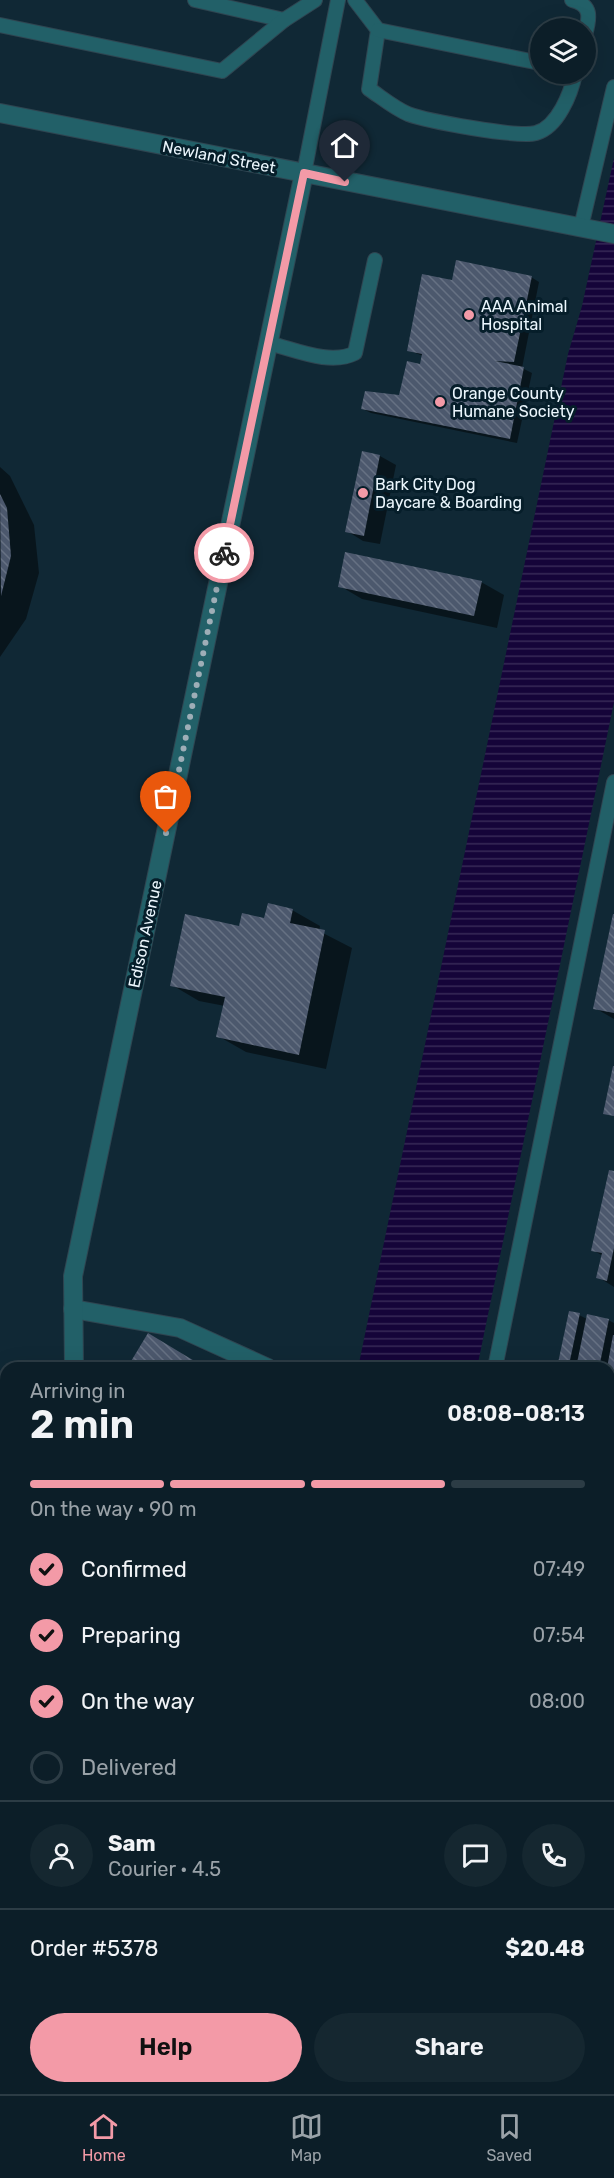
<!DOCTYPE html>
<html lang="en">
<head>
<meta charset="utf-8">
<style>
	body { margin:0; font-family:Rubik,sans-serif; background:#152730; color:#f1f3f6; height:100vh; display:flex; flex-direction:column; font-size:22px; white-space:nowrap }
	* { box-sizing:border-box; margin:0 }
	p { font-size:20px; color:#9aa2a8 }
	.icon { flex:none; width:33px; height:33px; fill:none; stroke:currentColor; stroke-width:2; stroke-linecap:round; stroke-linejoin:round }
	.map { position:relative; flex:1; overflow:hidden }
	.drawer { position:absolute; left:0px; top:1362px; width:615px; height:732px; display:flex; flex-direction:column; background:#0c1e28; border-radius:18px 18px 0 0; box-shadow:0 6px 24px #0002,0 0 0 2px #2c3c45 }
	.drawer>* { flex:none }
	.fabs { position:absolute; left:530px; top:18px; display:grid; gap:12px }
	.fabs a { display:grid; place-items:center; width:66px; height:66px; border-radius:50%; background:#0c1e28; box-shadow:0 6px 24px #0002,0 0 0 2px #2c3c45; font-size:30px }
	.pin { position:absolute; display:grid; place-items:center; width:51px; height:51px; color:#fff; margin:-62px -26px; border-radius:50% 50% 50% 0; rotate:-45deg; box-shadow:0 0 6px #0007 }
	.pin .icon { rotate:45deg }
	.courier { position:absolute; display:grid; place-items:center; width:60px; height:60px; margin:-30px; border:4px solid #f39aa7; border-radius:50%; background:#fff; color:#222; box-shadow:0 2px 8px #0007 }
	.head em { font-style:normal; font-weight:600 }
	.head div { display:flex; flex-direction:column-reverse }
	.head { display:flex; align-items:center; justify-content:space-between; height:102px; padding:0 30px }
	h1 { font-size:39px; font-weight:600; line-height:45px }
	.bar { display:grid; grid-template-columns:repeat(4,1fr); gap:9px 6px; align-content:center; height:72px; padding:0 30px }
	.bar i { height:8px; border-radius:4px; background:#2c3c45 }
	.bar .current { background:#f39aa7 }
	.bar p { grid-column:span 4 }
	.line { display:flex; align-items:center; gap:15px; padding:0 30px; border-top:2px solid #2c3c45 }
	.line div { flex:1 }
	.round { display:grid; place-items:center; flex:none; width:63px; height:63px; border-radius:32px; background:#152730 }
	ol { padding:0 30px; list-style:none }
	li { display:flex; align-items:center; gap:18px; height:66px }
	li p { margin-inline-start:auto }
	li .icon { padding:6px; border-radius:50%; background:#f39aa7; color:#111; stroke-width:4 }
	li:last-child { color:#9aa2a8 }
	li i { width:33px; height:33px; border:3px solid #2c3c45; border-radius:50% }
	.primary-button { display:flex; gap:12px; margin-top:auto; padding:12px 30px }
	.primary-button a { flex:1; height:69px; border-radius:36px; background:#f39aa7; color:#111; font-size:24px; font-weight:600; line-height:69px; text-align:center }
	.primary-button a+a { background:#152730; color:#f1f3f6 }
	.menu { display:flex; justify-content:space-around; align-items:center; height:84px; border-top:2px solid #2c3c45; background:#0c1e28; font-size:16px; color:#9aa2a8 }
	.menu a { display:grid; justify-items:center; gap:3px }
	.menu .current { color:#f39aa7 }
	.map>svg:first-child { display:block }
	.water { fill:url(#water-rules) }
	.shadow { fill:#0007 }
	.building { fill:url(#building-back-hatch) }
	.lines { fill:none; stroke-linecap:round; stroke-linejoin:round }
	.service-casing { stroke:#2f4551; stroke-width:16 }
	.minor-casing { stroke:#2f4551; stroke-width:20 }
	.tertiary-casing { stroke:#2f4551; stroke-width:20 }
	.service { stroke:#226068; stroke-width:14 }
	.minor { stroke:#226068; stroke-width:18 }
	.tertiary { stroke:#226068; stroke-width:18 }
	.done { stroke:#9eaeb7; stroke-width:6; stroke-dasharray:0 10.8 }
	.route { stroke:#f39aa7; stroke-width:8 }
	.poi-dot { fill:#f39aa7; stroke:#061e2a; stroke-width:2 }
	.labels { text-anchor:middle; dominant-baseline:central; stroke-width:6; stroke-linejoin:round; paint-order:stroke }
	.street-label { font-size:16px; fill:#ebf6fd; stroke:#061e2a }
	.poi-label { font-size:16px; fill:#ebf6fd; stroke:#061e2a; text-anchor:start }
</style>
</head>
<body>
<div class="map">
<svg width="614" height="2094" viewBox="0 0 614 2094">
	<defs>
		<pattern id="water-rules" width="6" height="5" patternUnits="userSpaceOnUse" patternTransform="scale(1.5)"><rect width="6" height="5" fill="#150439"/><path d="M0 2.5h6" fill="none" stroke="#372957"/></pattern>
		<pattern id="building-back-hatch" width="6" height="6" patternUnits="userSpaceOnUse" patternTransform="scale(1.5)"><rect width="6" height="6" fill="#4c586d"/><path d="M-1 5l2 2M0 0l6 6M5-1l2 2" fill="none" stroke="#667183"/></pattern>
	</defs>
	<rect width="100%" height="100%" fill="#102835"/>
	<g class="water">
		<path d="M614,158V702L477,1368H358L568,354L582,306Z"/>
		<path d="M6,1815V1933L0,1935V1817Z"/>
	</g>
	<g class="shadow">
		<path d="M531,277L539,282L522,368L532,373L517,443L371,413L363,409L400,396L421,365L423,356L408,350L453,282Z"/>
		<path d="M363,453L380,456L396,465L380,544L363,541L347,531Z"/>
		<path d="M0,467L10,476L34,525L39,573L26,619L0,657Z"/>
		<path d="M481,582L504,595L497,628L362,599L340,586Z"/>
		<path d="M292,910L320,926L319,931L352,948L326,1069L246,1052L218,1036L225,1006L199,1001L172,985L240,928Z"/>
		<path d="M614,916V1019L595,1008Z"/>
		<path d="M614,1173V1287L598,1277L603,1256L593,1250Z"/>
		<path d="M579,1315L587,1319L608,1320L614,1323V1380L609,1379V1368H572L560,1363Z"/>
		<path d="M609,1444L614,1445V1650L611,1663H609Z"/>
	</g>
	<g class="building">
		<path d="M456,260L532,276L514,362L495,361L524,367L510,439L361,409L365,391L399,395L407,361L420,364L422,354L407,351L422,274L452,280Z"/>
		<path d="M362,451L380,455L364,536L345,532Z"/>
		<path d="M0,494L7,508L11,556L1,596Z"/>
		<path d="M345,552L482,581L474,616L338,587Z"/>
		<path d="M268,903L293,909L290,923L325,930L299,1055L216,1037L225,997L170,986L185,914L239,926L242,913L264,918Z"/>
		<path d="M613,914H614V1013L593,1009Z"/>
		<path d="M613,1066H614V1116L603,1114Z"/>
		<path d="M609,1170L614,1171V1248L607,1281L596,1278L602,1253L591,1251Z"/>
		<path d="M569,1311L580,1313L569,1365L558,1363Z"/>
		<path d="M587,1314L609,1319L599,1368H576Z"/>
		<path d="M148,1333L206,1368H127Z"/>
		<path d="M613,1335H614V1375L609,1374V1368H607Z"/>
		<path d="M609,1443L614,1444V1505L610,1524Z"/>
		<path d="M614,1978V2005L609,2004Z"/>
	</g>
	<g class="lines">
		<defs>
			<g id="service">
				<path d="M195,0L284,20"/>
				<path d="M355,0L378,30L369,89C381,97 394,108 408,114C427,121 518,138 536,133C558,127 571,93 575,74"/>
				<path d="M572,0C592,5 590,17 585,35"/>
				<path d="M0,25L222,71L284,20L315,0"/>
				<path d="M378,30L540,63"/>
				<path d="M304,173L338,0"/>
				<path d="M581,227L614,87"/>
				<path d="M268,343C294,349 330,366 355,353L375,260"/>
				<path d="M495,1368L614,782"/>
				<path d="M609,1765L614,1740"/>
				<path d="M0,1948L6,1947"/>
				<path d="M609,2034L614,2035"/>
			</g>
			<g id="minor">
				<path d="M73,1309L180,1328L268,1368"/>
				<path d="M74,1368L73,1276L304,173"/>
				<path d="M609,1732L614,1733"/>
			</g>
			<path id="tertiary" d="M0,113L614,234"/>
		</defs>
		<use href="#service" class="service-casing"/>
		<use href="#minor" class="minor-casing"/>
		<use href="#tertiary" class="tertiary-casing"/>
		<use href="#service" class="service"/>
		<use href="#minor" class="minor"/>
		<use href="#tertiary" class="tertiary"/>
	</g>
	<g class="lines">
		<path class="done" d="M166,833L224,553"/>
		<path class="route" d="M224,553L304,173L345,182"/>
	</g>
	<g class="poi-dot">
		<circle cx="469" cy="315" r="6"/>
		<circle cx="440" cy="402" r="6"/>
		<circle cx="363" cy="493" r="6"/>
	</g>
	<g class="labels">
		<g class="street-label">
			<text transform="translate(219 157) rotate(11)">Newland Street</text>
			<text transform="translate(145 934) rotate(-78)">Edison Avenue</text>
		</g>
		<g class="poi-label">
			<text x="481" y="306">AAA Animal<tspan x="481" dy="18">Hospital</tspan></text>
			<text x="452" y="393">Orange County<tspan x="452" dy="18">Humane Society</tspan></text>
			<text x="375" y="484">Bark City Dog<tspan x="375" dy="18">Daycare &amp; Boarding</tspan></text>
		</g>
	</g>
</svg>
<div class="fabs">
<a><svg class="icon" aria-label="layers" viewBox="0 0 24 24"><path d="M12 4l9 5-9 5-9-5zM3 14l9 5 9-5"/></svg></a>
</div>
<div class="pin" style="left:166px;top:833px;background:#ea580c"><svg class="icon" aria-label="bag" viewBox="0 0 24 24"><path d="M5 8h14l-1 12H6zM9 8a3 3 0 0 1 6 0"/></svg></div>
<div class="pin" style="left:345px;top:182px;background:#1f2937"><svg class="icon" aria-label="home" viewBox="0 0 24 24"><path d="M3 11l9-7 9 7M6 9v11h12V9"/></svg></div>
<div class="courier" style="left:224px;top:553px"><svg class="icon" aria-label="bike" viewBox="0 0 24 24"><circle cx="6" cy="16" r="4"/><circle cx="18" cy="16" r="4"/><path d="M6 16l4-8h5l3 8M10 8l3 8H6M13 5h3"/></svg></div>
<section class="drawer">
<div class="head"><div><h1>2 min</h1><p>Arriving in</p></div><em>08:08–08:13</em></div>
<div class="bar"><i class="current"></i><i class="current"></i><i class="current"></i><i></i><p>On the way · 90 m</p></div>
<ol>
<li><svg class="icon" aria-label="check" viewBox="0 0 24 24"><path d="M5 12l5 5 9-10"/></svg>Confirmed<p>07:49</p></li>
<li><svg class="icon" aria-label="check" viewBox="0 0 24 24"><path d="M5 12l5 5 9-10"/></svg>Preparing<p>07:54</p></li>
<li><svg class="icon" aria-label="check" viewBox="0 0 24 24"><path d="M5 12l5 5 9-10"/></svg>On the way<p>08:00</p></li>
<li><i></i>Delivered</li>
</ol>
<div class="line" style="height:108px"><a class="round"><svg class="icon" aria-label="person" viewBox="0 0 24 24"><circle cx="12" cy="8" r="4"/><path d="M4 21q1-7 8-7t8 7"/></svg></a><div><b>Sam</b><p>Courier · 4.5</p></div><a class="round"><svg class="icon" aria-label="chat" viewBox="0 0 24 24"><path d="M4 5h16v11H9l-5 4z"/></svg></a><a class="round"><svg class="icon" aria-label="phone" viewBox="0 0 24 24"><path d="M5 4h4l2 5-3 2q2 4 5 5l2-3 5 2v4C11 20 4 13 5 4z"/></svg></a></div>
<div class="line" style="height:78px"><div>Order #5378</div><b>$20.48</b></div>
<div class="primary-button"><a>Help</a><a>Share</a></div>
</section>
</div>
<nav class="menu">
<a class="current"><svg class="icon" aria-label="home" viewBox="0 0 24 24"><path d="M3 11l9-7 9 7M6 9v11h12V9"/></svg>Home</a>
<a><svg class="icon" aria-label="map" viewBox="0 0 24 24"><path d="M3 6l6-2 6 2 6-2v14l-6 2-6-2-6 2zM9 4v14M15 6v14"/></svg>Map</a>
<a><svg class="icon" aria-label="saved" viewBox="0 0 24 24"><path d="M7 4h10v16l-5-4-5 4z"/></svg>Saved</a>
</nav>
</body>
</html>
